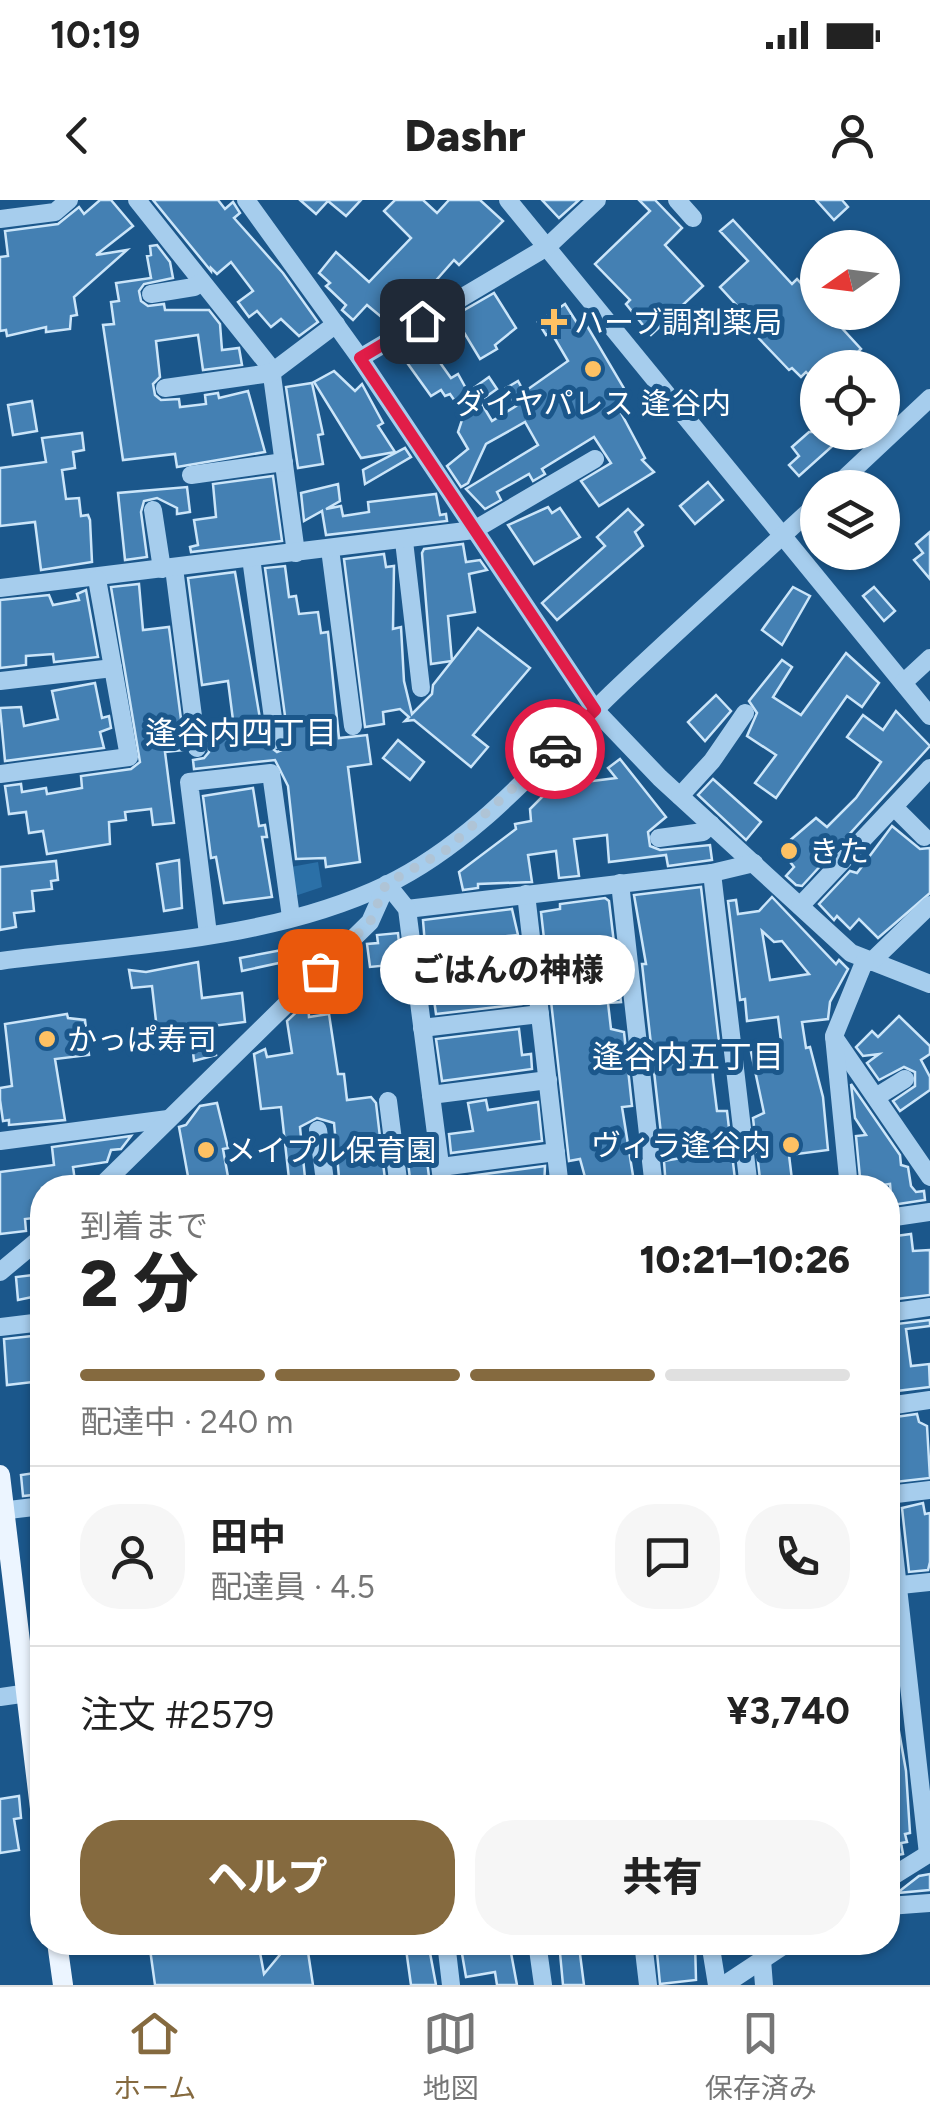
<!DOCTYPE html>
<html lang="ja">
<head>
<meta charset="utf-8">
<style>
	body { margin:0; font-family:Figtree,"Noto Sans JP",sans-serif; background:#f6f6f6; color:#222; height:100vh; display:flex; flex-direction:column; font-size:38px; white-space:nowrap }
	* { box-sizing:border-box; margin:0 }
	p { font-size:32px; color:#767676 }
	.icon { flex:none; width:55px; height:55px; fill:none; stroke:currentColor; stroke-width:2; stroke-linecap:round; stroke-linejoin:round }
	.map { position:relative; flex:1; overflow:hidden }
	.sheet { position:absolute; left:30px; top:975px; width:870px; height:780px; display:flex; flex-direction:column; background:#fff; border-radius:40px; box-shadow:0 2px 8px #0004 }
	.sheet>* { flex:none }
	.needle { width:65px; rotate:256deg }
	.fabs { position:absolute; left:800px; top:30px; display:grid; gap:20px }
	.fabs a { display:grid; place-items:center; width:100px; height:100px; border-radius:50%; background:#fff; box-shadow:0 2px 8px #0004; font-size:50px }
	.pin { position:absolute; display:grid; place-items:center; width:85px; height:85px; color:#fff; margin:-42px; border-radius:20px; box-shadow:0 5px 15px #0006 }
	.courier { position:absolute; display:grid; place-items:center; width:100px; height:100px; margin:-50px; border:8px solid #e11d48; border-radius:50%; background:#fff; color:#222; box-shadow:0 2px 12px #0007 }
	.bubble { position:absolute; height:70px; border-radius:35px; background:#fff; box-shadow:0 2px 8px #0004; font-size:32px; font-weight:800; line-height:70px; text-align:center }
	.overview em { font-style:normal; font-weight:800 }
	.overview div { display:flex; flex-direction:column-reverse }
	.overview { display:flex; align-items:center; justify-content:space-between; height:170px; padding:0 50px }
	h1 { font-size:65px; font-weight:800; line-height:75px }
	.bar { display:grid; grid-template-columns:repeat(4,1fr); gap:15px 10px; align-content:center; height:120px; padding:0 50px }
	.bar i { height:12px; border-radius:8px; background:#e0e0e0 }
	.bar .selected { background:#856a3f }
	.bar p { grid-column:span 4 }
	.line { display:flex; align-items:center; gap:25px; padding:0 50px; border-top:2px solid #e0e0e0 }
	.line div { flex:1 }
	.round { display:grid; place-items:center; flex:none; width:105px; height:105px; border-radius:40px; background:#f6f6f6 }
	.button { display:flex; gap:20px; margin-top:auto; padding:20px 50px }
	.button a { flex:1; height:115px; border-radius:40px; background:#856a3f; color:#fff; font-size:40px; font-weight:800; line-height:115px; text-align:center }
	.button a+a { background:#f6f6f6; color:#222 }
	.status { display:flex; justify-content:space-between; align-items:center; height:70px; padding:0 50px; background:#fff; direction:ltr }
	.status svg { height:28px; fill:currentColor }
	header { display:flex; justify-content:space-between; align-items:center; height:130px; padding:0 50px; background:#fff; font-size:45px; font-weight:800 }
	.dock { display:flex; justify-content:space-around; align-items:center; height:140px; border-top:2px solid #e0e0e0; background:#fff; font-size:28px; color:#767676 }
	.dock a { display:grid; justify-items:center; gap:5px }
	.dock .selected { color:#856a3f }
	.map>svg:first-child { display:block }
	.green { fill:#2b70a7 }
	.building { fill:#4480b3; stroke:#cbe5f9; stroke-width:2.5; fill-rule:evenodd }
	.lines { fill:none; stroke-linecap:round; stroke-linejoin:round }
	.minor { stroke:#a6cded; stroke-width:18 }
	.major { stroke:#ecf5ff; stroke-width:20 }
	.done { stroke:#afc4d6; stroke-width:10; stroke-dasharray:0 18 }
	.route { stroke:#e11d48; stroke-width:12 }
	.poi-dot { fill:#fec163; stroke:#1b578b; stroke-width:4 }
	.labels { text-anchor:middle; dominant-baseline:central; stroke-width:10; stroke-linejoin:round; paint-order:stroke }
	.poi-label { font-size:30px; fill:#fff; stroke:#1b578b; text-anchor:start }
	.neighbourhood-label { font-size:32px; fill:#fff; stroke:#1b578b }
</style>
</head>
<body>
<div class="status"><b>10:19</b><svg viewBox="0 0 49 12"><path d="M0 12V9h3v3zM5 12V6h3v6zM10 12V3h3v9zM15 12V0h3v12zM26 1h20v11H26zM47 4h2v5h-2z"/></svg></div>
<header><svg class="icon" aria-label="back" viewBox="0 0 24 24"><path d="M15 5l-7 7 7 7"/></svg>Dashr<svg class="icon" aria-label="person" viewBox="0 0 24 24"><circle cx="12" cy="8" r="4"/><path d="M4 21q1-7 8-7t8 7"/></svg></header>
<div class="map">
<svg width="930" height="1785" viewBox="0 0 930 1785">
	<rect width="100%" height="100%" fill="#1b578b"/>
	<path class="green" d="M318,662L322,687L289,698L285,668Z"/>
	<g class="building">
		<path d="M100,0H111L133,26L96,55L127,50L74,97L77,115L71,116L70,129L46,132V127L7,136L6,130L0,131V57L8,56L5,31L58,24L79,7L84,14Z"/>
		<path d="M153,0H218L225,9L233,2L240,13L234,18L283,73L318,122L299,136L281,119L271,127L257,111L249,117L238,102L253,91L231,62L217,74L211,68V71Z"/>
		<path d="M300,0H361L346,16L328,1L316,14Z"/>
		<path d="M395,0H423L437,13L449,0H480L503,21L459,65L454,60L402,119L391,125L367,105L353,120L342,110L346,105L326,86L330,83L319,73L336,52L369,82L411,38L384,11Z"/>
		<path d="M542,0H579L559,18Z"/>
		<path d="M639,0H655L682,28L665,45L703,86L651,135L626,104L630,100L595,64L650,11Z"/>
		<path d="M816,0H842L848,7L834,20Z"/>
		<path d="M733,20L792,84L797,79L818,102V112H827L861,149L841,168H818V185L806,172L801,177L792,168L789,170L747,126L751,121L720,87L748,61L720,31Z"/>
		<path d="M157,45L170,62L173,78L144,84L139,91L141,101L148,106L164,104L165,110H209L220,124L222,150L239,148L242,165L203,170L198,135L156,141L160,177L153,184L155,195L161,200L179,199L180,207L206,204L205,195L218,193L219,198L248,191L265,252L177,267L175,254L123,260L103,125L114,124L111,102L119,101L116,83L151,78L147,56L151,55L150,46Z"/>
		<path d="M494,93L516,128L495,145L497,149L480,159L454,116Z"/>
		<path d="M565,104L577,123L583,119L625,190L617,195L625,209L620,211L645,258L642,260L654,272L599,306L581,281L611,263L594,237L542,269L545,274L533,281L529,274L497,292L501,300L485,309L466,289L538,245L525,222L486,244L468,283L461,287L447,266L468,249L458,232L464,214L450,194L445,196L441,190L431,196L403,157L426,143L451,178L458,174L468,192L489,177L497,189L480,201L492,221L516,206L506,188L518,181L524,192L568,161L551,132L546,135L538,122Z"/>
		<path d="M334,171L355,191L362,184L383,223L378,226L395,252L361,258L314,182Z"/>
		<path d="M312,183L323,234L318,235L323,264L298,268L286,187Z"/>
		<path d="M32,201L37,231L13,235L8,205Z"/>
		<path d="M809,232H848L799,276L789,265L799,256L792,247Z"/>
		<path d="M82,233L84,250L73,252L75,268L62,270L66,299L79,298L81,316L88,315L90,320L92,362L41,370L35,322L0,326V268L46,262L42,238Z"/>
		<path d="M405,248L411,257L365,284L363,270Z"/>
		<path d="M273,276L282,341L191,352L190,347L198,345L194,320L216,317L213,284Z"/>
		<path d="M708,282L723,300L695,324L680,306Z"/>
		<path d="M338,284L340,301L326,309L341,306L343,316L369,312L368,302L436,294L440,315L446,314L447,321L326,335L322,311L304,321L301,293Z"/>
		<path d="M187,287L190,312L177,314V308L157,298L144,301L141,312L147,357L125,360L118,293Z"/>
		<path d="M548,307L552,313L560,308L580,337L534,364L508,325Z"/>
		<path d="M628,309L643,325L635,332L643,346L557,420L542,403L605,346L597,337Z"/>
		<path d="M930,332V379L914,360L923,353L916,344Z"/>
		<path d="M463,344L466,362L480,360L487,370L469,374L475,412L448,416L452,461L431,464L422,353L424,349Z"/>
		<path d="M384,354L386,367L394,366L393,429L401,427L404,481L412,514L432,494L433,485L478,428L530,468L473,535L488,547L471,567L414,520L405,521L409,517L400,509L383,512L384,524L365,527L344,359Z"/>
		<path d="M285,366L289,397L296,396L299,414L318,412L321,433L328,432L339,538L367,535L371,564L348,567L360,662L326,667L325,658L296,659L288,586L275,560L194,569L193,560L204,558L209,552L207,524L233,520L228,481L202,485L188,378L235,372L264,542L277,552L284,549L288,538L265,368Z"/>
		<path d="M139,384L143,430L169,427L185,550L165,552L174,623L153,625L151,609L125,612L126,620L109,622L110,644L47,654L43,631L29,633L26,612L9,614L5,586L21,584L22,592L46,588L47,594L82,588L81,576L131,569L140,562L111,387Z"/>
		<path d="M793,387L810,396L782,445L762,430Z"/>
		<path d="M874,387L895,411L884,421L863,396Z"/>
		<path d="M86,390L98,457L54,462L53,454L26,456V465L0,468V400L49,395L53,405L79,400L77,394Z"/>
		<path d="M846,453L879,483L862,507L847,496L776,598L755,583L776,555L747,536L757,513L749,501L782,460L792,467L773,497L801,515Z"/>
		<path d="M95,483L102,518L109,516L111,528L100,532L104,548L5,561L0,508L21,507L24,526L58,519L52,491Z"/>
		<path d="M716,495L731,511L705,541L688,522Z"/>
		<path d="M896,511L930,546L802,686L796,685L786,676L794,667L780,649L816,618L827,627L856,598L881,562L847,537L863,515L883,530Z"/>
		<path d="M398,540L424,562L410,580L383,558Z"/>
		<path d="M620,559L666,617L648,632L650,646L660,650L710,645L712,660L668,666L666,655L609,662L607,635L574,639L579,676L559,678L556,651L528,655L532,682L478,684V688L463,690L459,672L516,629L515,624L531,621L530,609L553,586L616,578L608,568Z"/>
		<path d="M713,579L761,622L746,640L698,595Z"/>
		<path d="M253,588L259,626L265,625L267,637H262L272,697L224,703L216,657L211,658L203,596Z"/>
		<path d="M892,626L920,649L930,648V693L878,738L859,719L850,729L837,716L834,720L819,704L850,671L857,673Z"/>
		<path d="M179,660L182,708L164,711L157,664Z"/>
		<path d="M56,661L58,680L51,681L52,689L32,691L34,711L14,713L16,727L0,730V667Z"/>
		<path d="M701,687L719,842L711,843L713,879L717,911H727L736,988H666L664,961L698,955L694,931L661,934L642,764H646L634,695Z"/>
		<path d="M772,697L836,764L839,760L848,769L830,802L828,819L802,822L806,848L810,847L823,897L828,950L789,955L793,988H761L753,918L764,913L750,847L781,841L778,817L747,821L745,799L740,800L728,701L736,700L738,714L759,711ZM762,731L774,742L782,741L809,774L770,780Z"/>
		<path d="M605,698L609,701L621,802L608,803L611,829L624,832L632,906L622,907L635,988H588L580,959L569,961L541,712L560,709V704Z"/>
		<path d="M512,709L518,735L425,745L423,720Z"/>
		<path d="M398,733L401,764L370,767L367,744L378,743L377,735Z"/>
		<path d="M298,747L302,758L242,771L240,758Z"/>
		<path d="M521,760L526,800L522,804L436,814L430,771L453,768L454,774L477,771V765Z"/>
		<path d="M198,762L202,798L242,793L245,822L212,826L216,855L194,861L190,826L157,830L152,786L132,788L129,770L146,772Z"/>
		<path d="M308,801L309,817L329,814L338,874H344L347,900L371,897L376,903L386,988H340L334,923L317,918L300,927L306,988H290L281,907L261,909L254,854L265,849L267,857L292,853L287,821Z"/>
		<path d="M67,814L68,818L85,820L89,855L55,859L65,920L9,925V920L3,921L0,900V888L12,886L5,824Z"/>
		<path d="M899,816L930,846V854L921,860L930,877V890L900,911L893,901L915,886V872L904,867L879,880L867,863L879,854L863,856L856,847L872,831L878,837Z"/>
		<path d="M519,829L522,855L531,854L532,869L442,881L436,839Z"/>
		<path d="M851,884L900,955L901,965L908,967L911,986L916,992L924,991L925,1000L892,1005L890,984L861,988L856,936L866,935L855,918Z"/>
		<path d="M486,900L488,910L538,902L542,941L451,953L449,934L473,931L468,903Z"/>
		<path d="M217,903L228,948L223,949L230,988H207L206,979L189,982L179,927L186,925L200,906Z"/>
		<path d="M131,936L121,949L111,950L107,962L73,967L76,988H42V1017L25,1019L26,1031L0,1034V972L54,965L52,947Z"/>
		<path d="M424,936L430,985L411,987L405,938Z"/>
		<path d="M545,966L544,988H460L459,981H455L454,978Z"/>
		<path d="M911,1034L913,1051L930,1050V1095L888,1100V1037Z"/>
		<path d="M42,1074V1095L18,1100L16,1077Z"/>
		<path d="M930,1120V1126L906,1129L911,1166L929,1164L930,1187L888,1192V1125Z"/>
		<path d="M42,1135V1181L7,1185L4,1139Z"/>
		<path d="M917,1214L919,1222L927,1226L930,1278L895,1282L890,1277L888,1218Z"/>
		<path d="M42,1272V1294L23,1296L21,1275Z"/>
		<path d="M923,1303L925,1314L930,1313V1362L928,1370L909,1372L902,1308Z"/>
		<path d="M894,1503L906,1571L910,1633L905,1634L907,1642L901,1643L903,1654L888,1657V1504Z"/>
		<path d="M19,1596L21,1618L14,1619L19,1650L0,1653V1599Z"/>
		<path d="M930,1674V1690L897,1693L919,1676Z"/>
		<path d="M149,1742H258L264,1774L283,1751L308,1752L313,1785H155Z"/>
		<path d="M409,1742H428L436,1785H411L406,1749Z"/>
		<path d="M460,1742H509L517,1785H497L495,1772L466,1777Z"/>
		<path d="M559,1742H610L611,1751L580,1754L584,1785H563Z"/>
		<path d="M656,1742H695L696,1780L660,1784Z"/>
	</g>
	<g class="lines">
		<g class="minor">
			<path d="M137,0L271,168L296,353"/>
			<path d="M246,0L360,158L595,510L660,578L851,753L930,784"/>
			<path d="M508,0L930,516"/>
			<path d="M677,0L693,18"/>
			<path d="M0,19L55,12L69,0"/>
			<path d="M151,94L194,87L202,82"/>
			<path d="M360,158L547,47L597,0"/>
			<path d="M165,188L271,173L336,124"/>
			<path d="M191,275L284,262"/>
			<path d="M834,288L930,198"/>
			<path d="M153,310L162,369"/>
			<path d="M404,341L421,488"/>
			<path d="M330,349L353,526"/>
			<path d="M251,358L276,540"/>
			<path d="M174,368L197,548"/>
			<path d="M0,388L474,330L595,259"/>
			<path d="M0,481L113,468"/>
			<path d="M903,483L930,458"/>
			<path d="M0,574L129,557L97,379"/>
			<path d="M680,596L712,561L745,513"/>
			<path d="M894,607L924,637"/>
			<path d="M659,638L703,632L711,624"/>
			<path d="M712,673L749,988"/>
			<path d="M620,683L654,988"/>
			<path d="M526,694L560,988"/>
			<path d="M800,706L930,568"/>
			<path d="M407,709L712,673L754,663"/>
			<path d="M208,734L189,582L271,573L291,717"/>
			<path d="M413,760L532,746"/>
			<path d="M0,761C127,744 269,741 386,685C475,642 541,562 611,494C679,429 749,367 818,303"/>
			<path d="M871,762L930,705"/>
			<path d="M422,828L540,814"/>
			<path d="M834,837L930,977"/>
			<path d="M431,895L548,880"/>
			<path d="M876,897L905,879"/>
			<path d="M388,901L399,988"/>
			<path d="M318,930L326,988"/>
			<path d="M0,941L168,919"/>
			<path d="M441,967L556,952"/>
			<path d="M99,988L370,722L387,684L407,709L443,988"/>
			<path d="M849,988L834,836L865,760"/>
			<path d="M888,1018L930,1012"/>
			<path d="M0,1072L42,1037"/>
			<path d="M888,1113L930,1107"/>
			<path d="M0,1127L42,1122"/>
			<path d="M888,1206L930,1200"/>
			<path d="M888,1295L930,1290"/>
			<path d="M888,1299L928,1654"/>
			<path d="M0,1311L42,1306"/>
			<path d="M891,1386L930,1382"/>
			<path d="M0,1497L42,1491"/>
			<path d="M888,1679L930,1653"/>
			<path d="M888,1706L930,1703"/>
			<path d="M446,1742L451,1785"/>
			<path d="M537,1742L543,1785"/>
			<path d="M643,1742L648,1785"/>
			<path d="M710,1742L717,1785"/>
			<path d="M762,1760L764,1785"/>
			<path d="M724,1785L789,1742"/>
		</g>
		<g class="major">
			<path d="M0,1275L42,1625"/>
			<path d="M57,1742L63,1785"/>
		</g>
	</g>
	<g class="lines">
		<path class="done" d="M320,771L370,722L386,684L446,650L555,549"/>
		<path class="route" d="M422,121L360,158L595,510L555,549"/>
	</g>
	<g class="poi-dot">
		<path d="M549 107h10v10h10v10h-10v10h-10v-10h-10v-10h10z"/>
		<circle cx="593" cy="169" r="10"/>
		<circle cx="789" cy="651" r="10"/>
		<circle cx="47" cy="839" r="10"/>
		<circle cx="791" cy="945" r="10"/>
		<circle cx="206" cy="950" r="10"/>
	</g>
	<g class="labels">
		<g class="poi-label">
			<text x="574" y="122">ハーブ調剤薬局</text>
			<text x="593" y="203" text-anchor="middle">ダイヤパレス 逢谷内</text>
			<text x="809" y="651">きた</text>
			<text x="67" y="839">かっぱ寿司</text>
			<text x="771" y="945" text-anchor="end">ヴィラ逢谷内</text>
			<text x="226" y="950">メイプル保育園</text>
		</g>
		<g class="neighbourhood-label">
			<text x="241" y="533">逢谷内四丁目</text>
			<text x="688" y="857">逢谷内五丁目</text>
		</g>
	</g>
</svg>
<div class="fabs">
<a><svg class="needle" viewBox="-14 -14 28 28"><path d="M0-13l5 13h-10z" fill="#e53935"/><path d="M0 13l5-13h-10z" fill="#767676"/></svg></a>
<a><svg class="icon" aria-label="locate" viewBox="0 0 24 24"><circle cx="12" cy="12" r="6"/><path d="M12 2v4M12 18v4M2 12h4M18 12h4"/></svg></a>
<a><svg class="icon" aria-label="layers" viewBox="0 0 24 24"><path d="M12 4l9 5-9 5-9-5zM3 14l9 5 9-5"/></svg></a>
</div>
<div class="pin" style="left:320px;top:771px;background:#ea580c"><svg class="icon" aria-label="bag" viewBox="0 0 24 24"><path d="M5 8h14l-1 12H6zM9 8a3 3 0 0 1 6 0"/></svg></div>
<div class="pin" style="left:422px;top:121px;background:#1f2937"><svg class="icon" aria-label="home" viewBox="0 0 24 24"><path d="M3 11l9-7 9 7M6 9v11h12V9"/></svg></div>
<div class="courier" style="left:555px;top:549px"><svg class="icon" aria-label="car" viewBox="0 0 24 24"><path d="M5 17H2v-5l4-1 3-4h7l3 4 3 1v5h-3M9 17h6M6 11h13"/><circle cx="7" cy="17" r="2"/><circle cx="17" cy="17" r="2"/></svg></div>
<div class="bubble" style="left:380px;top:735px;width:255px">ごはんの神様</div>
<section class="sheet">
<div class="overview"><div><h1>2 分</h1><p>到着まで</p></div><em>10:21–10:26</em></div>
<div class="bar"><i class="selected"></i><i class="selected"></i><i class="selected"></i><i></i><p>配達中 · 240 m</p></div>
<div class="line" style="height:180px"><a class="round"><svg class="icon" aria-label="person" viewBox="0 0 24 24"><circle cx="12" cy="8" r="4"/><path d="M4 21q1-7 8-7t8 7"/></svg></a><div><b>田中</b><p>配達員 · 4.5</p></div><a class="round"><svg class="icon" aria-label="chat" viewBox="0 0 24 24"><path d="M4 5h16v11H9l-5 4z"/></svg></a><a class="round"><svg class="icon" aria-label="phone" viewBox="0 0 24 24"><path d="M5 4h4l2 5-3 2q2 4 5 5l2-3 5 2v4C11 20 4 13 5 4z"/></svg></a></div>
<div class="line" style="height:130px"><div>注文 #2579</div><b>¥3,740</b></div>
<div class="button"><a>ヘルプ</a><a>共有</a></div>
</section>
</div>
<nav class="dock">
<a class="selected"><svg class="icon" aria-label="home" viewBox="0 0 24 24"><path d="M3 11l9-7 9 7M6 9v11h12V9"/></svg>ホーム</a>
<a><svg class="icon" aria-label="map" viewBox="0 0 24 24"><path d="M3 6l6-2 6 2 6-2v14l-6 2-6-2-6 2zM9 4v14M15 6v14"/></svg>地図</a>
<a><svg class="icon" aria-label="saved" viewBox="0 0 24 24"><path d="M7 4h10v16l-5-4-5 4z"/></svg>保存済み</a>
</nav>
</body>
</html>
